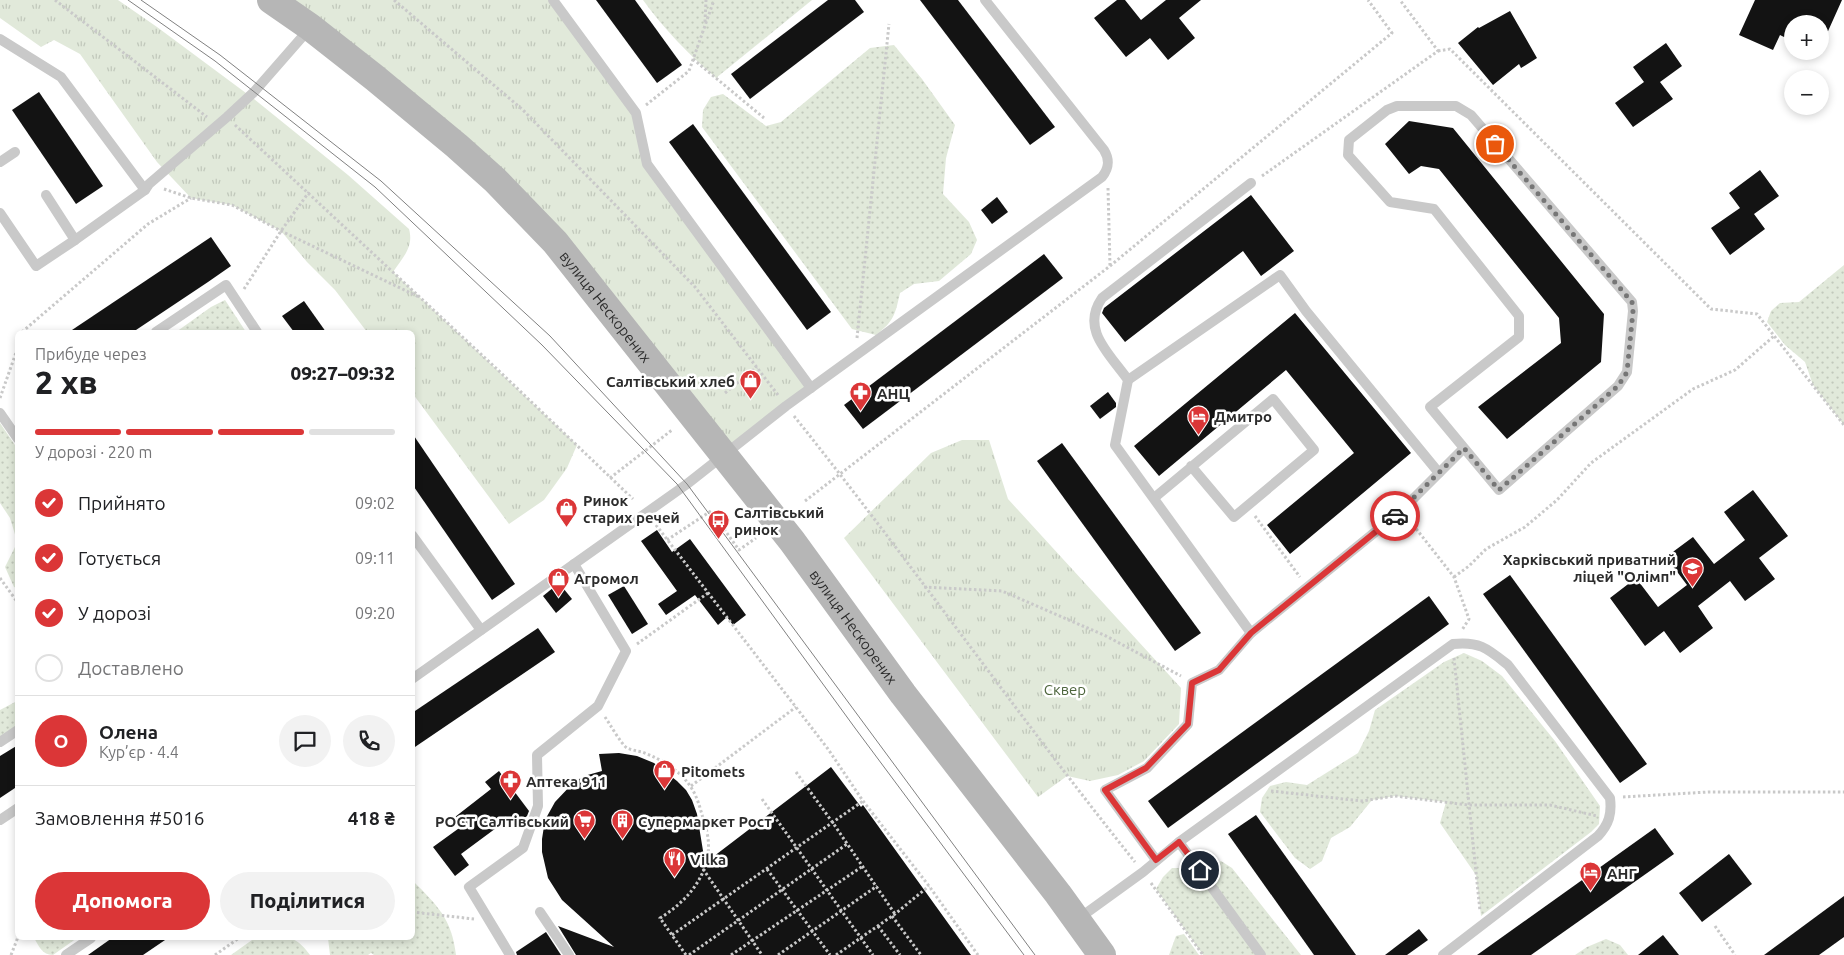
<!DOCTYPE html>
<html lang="uk">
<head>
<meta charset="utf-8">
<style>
	body { margin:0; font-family:Ubuntu,sans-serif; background:#f2f2f2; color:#202124; height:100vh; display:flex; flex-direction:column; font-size:19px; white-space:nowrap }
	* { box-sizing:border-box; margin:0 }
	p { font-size:16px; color:#757577 }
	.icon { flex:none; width:28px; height:28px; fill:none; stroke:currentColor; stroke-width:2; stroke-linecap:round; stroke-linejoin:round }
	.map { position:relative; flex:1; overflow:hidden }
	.drawer { position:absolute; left:15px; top:330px; width:400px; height:610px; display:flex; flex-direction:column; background:#fff; border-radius:8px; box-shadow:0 2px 8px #0003 }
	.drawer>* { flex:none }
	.tools { position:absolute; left:1784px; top:15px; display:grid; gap:10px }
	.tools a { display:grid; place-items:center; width:45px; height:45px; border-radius:50%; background:#fff; box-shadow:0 2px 8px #0003; font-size:25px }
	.pin { position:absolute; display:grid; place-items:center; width:42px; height:42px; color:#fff; margin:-21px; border:2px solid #fff; border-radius:50%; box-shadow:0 1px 5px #0007 }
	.courier { position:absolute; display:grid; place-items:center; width:50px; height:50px; margin:-25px; border:4px solid #db3637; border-radius:50%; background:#fff; color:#222; box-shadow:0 1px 6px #0007 }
	.overview em { font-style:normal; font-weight:800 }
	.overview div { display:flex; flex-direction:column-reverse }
	.overview { display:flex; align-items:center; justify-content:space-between; height:85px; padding:0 20px }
	h1 { font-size:32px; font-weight:800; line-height:38px }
	.bar { display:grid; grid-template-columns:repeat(4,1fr); gap:8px 5px; align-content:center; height:60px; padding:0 20px }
	.bar i { height:6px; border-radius:4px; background:#e0e0e0 }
	.bar .on { background:#db3637 }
	.bar p { grid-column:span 4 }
	.line { display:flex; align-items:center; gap:12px; padding:0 20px; border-top:1px solid #e0e0e0 }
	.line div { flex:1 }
	.round { display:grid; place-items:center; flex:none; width:52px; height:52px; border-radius:26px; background:#f2f2f2 }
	ol { padding:0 20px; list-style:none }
	li { display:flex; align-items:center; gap:15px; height:55px }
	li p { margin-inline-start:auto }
	li .icon { padding:5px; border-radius:50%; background:#db3637; color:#fff; stroke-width:4 }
	li:last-child { color:#757577 }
	li i { width:28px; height:28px; border:2px solid #e0e0e0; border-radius:50% }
	.cta { display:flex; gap:10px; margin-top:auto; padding:10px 20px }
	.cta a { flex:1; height:58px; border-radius:30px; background:#db3637; color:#fff; font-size:20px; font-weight:800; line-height:58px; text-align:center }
	.cta a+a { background:#f2f2f2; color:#202124 }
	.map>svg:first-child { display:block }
	.grass { fill:url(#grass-tufts) }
	.garden { fill:url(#garden-dots) }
	.building { fill:#131313 }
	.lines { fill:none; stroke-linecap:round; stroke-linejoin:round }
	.path { stroke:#c9c9c9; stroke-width:3; stroke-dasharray:2.5 2.5; stroke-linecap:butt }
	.lane { stroke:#c9c9c9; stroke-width:10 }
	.secondary { stroke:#b6b6b6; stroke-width:28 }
	.tram { stroke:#818181; stroke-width:1 }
	.done { stroke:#767676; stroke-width:5; stroke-dasharray:0 9 }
	.route { stroke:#db3637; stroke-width:6 }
	.labels { text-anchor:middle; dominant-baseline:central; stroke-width:5; stroke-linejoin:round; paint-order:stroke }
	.street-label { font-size:15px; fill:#2c2c2c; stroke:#fff }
	.poi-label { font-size:15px; font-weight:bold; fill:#2c2c2c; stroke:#fff; text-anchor:start }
	.park-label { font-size:15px; fill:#4d653c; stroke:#fff }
</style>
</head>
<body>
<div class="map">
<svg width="1844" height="955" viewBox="0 0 1844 955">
	<defs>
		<pattern id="grass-tufts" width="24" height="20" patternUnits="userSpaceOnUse" patternTransform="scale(1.25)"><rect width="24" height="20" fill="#e1e9da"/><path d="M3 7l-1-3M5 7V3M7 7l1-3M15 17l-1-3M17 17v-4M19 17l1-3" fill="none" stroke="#c1c8bb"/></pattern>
		<pattern id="garden-dots" width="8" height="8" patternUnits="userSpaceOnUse" patternTransform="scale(1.25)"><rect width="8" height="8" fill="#e1e9da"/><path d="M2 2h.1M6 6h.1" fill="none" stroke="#c1c8bb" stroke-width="1.8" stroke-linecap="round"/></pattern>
	</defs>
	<rect width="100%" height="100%" fill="#fff"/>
	<g class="grass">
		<path d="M0,0H118L157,27L254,99L348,175L409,229C414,247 403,257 393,272L577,445L567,468L544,500L509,524L413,394L412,332H367L335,290L307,262L281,231L232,205L191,198L157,162L80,54L54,40L41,47L0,18Z"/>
		<path d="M271,0H553L636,113L647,165L811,388L724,454L555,242Z"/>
		<path d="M962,440H989L1008,499L1181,688L1179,724L1144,761L1118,775L1090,781L1067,776L1038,797L844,538L931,453Z"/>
	</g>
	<g class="garden">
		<path d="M643,0H812L716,78C689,55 664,29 643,0Z"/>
		<path d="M894,45L922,79L955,125L946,158L943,194L969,222L977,240L971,254L939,281L914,284L900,293C895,315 894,321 876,335L852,329L702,127L703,110L711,97L723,94L766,126L781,122L870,48Z"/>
		<path d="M1844,265V425L1813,385L1805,362L1785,345L1767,322L1771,311L1780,303L1799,302Z"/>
		<path d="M225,300L246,332H176L211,307Z"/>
		<path d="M0,423L17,448V541L10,518L0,503Z"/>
		<path d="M17,543V588L14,587L5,567Z"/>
		<path d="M1464,653L1482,661L1502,676L1555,741L1600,806L1599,824L1591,832L1481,916L1476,875L1440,823L1446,802L1395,796L1372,800L1350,827L1331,838L1322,861L1310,869L1295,858L1260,812L1262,798L1270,786L1286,782L1307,785L1358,753L1369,731L1375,710L1444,662Z"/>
		<path d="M17,701V730L0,742V710Z"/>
		<path d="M1221,861L1232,868L1301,955H1203L1156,889L1163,877L1172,868C1194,868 1201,873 1221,861Z"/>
		<path d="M413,881C437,905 452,919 456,955H374L371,953L368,955H330L328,938H412Z"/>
		<path d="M1184,934L1199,955H1169L1176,936Z"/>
		<path d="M34,938H77L53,955C42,955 39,946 34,938Z"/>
		<path d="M258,938C284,937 293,932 310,955H231L252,940Z"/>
		<path d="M1606,939L1620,945L1628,955H1575L1587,947Z"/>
	</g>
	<g class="building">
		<path d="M596,0H635L682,65L657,83Z"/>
		<path d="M828,0H855L864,12L750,99L731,74Z"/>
		<path d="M920,0H958L1055,127L1030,145Z"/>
		<path d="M1117,0H1125L1141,20L1166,0H1201L1179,18L1195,38L1168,60L1150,38L1126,57L1094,18Z"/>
		<path d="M1755,0H1842L1820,49V24H1792V41L1780,35L1773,50L1739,35Z"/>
		<path d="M1510,11L1537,58L1521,68L1519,64L1493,85L1458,43L1478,27L1479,28Z"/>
		<path d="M1666,43L1682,66L1660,82L1673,99L1633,127L1615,103L1644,82L1633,67Z"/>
		<path d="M39,92L103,186L76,204L12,110Z"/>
		<path d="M1409,121L1453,128L1604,314L1601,362L1507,439L1478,407L1561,343L1559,318L1439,169L1421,166L1409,174L1385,144Z"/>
		<path d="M693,124L831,312L807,330L669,142Z"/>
		<path d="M1760,170L1779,196L1754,214L1765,229L1730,255L1711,228L1740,208L1729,193Z"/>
		<path d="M1251,195L1294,251L1261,276L1243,251L1125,342L1102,313L1104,308Z"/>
		<path d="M997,197L1008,212L992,224L981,210Z"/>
		<path d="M211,237L231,266L208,282L133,332H69Z"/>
		<path d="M1044,254L1063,278L863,429L844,405Z"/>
		<path d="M304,301L326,332H294L282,316Z"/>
		<path d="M1295,313L1411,453L1290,554L1267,525L1354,453L1286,370L1159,476L1134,446Z"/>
		<path d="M1108,392L1116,403V407L1100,419L1090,406Z"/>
		<path d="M412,433L515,584L492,600L412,484Z"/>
		<path d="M1062,443L1201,633L1175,651L1037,461Z"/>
		<path d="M1753,490L1788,536L1759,558L1775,579L1745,601L1730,581L1698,606L1713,628L1680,653L1664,631L1645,646L1610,598L1636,578L1658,607L1687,585L1666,557L1693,537L1714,564L1745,540L1724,512Z"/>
		<path d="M657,530L672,552L690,539L746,615L733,625L727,617L718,625L695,595L666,615L658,604L677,591L641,541Z"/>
		<path d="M1510,575L1647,764L1620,783L1483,594Z"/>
		<path d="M559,583L572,599L556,613L543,596Z"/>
		<path d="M624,586L648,624L632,634L608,595Z"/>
		<path d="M1429,596L1449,624L1168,828L1148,801Z"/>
		<path d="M538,628L555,652L412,749V713Z"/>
		<path d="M18,745V786L0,798V756Z"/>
		<path d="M619,753L637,756L654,763L677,781L686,790L692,800L697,814L705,863L831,767L861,807L863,805L971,955H576L558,926L614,947L562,900L548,878L542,852V839L545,820L555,802L573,783L584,776L602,771L599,754Z"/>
		<path d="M499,771L529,811L527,816L517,824L511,817L461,854L469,865L455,876L433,847L462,826L455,817L491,789L485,782Z"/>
		<path d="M1256,815L1356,955H1314L1228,834Z"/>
		<path d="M1655,828L1674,854L1531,955H1477Z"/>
		<path d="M1729,854L1752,884L1702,922L1679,893Z"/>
		<path d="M1844,896V937L1819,955H1764Z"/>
		<path d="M1419,929L1428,940L1407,955H1385Z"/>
		<path d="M546,932L561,955H517L516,952Z"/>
		<path d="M1663,935L1679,955H1638Z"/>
		<path d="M112,938H168L143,955H88Z"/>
	</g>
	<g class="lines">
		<g class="path">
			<path d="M55,0L207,117"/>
			<path d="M394,0L523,110L695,287L778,395"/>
			<path d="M705,22L706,0"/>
			<path d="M1438,51L1450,49L1711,309L1757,314L1844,425"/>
			<path d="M693,59L764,118"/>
			<path d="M646,105L689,71L714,0"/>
			<path d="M235,125L498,370L633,499"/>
			<path d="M1262,176L1438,51L1400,0"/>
			<path d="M1108,188L1110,266"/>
			<path d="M164,189L191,198L232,205L281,231L419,297"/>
			<path d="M244,289L281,231L309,192"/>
			<path d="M22,332L148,224L191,198"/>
			<path d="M857,338L889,24"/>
			<path d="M725,393L757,367"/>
			<path d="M0,398L18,347"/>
			<path d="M794,416C911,562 1018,716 1135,862"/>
			<path d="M610,478L672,430"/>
			<path d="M805,501L1110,266L1392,33L1368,0"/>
			<path d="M1255,516L1300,577"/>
			<path d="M1410,521L1454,577L1469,619L1462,630"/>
			<path d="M656,525L828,749L863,801L929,886L978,955"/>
			<path d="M667,540L711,511L739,550L756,538"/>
			<path d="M1454,577L1469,566L1486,549L1525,527L1557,500L1591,463L1693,389L1735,370L1774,336"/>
			<path d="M0,578L18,603"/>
			<path d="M924,587L1002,591L1106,636L1181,676"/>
			<path d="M637,644L708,593"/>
			<path d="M1454,658L1480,911"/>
			<path d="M605,717C610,724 621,744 627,748C632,750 637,751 642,752C656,757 670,765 681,775C693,787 698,799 702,815C706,826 710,841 708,853C705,881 683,904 660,918L686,955"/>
			<path d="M796,772L833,823L895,914"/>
			<path d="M691,786L796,707"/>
			<path d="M1271,791L1362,801L1395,796L1468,805H1550L1597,816"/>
			<path d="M1623,797L1708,792H1844"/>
			<path d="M762,799L873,955"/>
			<path d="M703,869L762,955"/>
			<path d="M767,869L830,955"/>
			<path d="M1151,883L1203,955"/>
			<path d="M412,912L474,919"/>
			<path d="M892,916L921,955"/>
			<path d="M878,926L900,955"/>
			<path d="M1715,926L1735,955"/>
			<path d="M672,935L863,801"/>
			<path d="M11,955L18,937"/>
			<path d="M215,955L239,938"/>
			<path d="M689,955L847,844"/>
			<path d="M731,955L863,866"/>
			<path d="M778,955L877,886"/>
			<path d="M836,955L895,914L929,886"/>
		</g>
		<g class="lane">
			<path d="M553,0L636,113L647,164L811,388"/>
			<path d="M0,39L61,77L145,190L149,184L227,117L254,92L310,28"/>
			<path d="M0,162L15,152"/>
			<path d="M46,195L75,240L145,190"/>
			<path d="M0,213L36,266L75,240"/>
			<path d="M156,332L226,285L257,332"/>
			<path d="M1128,380L1280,275L1306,311L1439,473"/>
			<path d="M0,413L18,439"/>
			<path d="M1154,498L1273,399L1314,450L1234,517L1191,466"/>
			<path d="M412,535L481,630"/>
			<path d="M1251,633L1115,445L1128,380C1110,354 1080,330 1102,298L1251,183"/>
			<path d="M412,679L687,484L786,406L1102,177C1109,168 1110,160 1104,150L985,0"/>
			<path d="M0,742L18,730"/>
			<path d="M0,820L18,808"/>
			<path d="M1179,842L1261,955"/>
			<path d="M1156,860L1105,790L1147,768L1188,724L1192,683L1219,670L1251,633L1401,511L1464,448L1499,490L1618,386L1627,372L1633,311L1632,302L1471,115L1456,106H1397L1387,110L1349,140L1348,155L1390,202L1434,209L1519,316V337L1430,407L1464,448"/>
			<path d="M540,912L569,955"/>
			<path d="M1078,919L1143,872L1179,842L1453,644C1480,641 1488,649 1508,665L1610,798C1612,814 1609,824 1598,836L1443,955"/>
			<path d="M66,955L91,938"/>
			<path d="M510,955L469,887L523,848L538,806L537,755L598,706L626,651L574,564"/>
		</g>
		<path class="secondary" id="s1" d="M271,0L310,27L375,78L457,146L495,180L555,242L792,541L903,694L1058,894L1102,955"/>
		<g class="tram">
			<path d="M128,0L215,61L375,187L542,345L677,484L855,728L1024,955"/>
			<path d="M141,0L220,55L381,181L550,336L687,484L1035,955"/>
		</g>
	</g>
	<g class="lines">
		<path class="done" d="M1395,516L1464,448L1499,490L1618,386L1627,372L1633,311L1632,302L1495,144"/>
		<path class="route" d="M1200,870L1179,842L1156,860L1105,790L1146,768L1188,724L1192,683L1219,670L1251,633L1395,516"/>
	</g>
	<defs>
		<symbol id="shop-pin" viewBox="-11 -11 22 30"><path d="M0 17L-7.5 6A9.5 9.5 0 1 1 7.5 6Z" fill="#db3637" stroke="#fff"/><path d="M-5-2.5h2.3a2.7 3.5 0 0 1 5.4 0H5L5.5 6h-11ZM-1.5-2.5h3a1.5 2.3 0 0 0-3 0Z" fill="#fff"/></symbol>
		<symbol id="pharmacy-pin" viewBox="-11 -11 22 30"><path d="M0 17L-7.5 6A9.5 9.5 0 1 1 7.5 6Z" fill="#db3637" stroke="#fff"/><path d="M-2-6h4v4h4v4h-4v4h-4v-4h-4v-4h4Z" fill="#fff"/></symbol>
		<symbol id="hotel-pin" viewBox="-11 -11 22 30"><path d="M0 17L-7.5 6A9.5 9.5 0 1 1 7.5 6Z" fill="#db3637" stroke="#fff"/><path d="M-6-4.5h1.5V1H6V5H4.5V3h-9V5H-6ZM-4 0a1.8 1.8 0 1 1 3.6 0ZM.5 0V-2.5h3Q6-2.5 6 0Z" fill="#fff"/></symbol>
		<symbol id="bus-pin" viewBox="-11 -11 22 30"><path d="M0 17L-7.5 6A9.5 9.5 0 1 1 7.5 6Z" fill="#db3637" stroke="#fff"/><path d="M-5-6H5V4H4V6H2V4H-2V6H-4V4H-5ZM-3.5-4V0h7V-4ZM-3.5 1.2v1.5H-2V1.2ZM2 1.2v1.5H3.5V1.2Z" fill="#fff"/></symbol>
		<symbol id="school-pin" viewBox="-11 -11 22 30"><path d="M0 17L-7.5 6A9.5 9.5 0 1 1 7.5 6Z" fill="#db3637" stroke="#fff"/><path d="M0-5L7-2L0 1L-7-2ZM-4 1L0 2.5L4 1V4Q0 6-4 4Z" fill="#fff"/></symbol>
		<symbol id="supermarket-pin" viewBox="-11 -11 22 30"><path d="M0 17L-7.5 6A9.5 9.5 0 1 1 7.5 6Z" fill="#db3637" stroke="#fff"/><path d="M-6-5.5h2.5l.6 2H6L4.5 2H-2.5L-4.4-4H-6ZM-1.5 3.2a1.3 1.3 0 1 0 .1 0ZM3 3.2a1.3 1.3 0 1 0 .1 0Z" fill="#fff"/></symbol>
		<symbol id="building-pin" viewBox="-11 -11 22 30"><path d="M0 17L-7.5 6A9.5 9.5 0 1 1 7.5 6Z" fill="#db3637" stroke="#fff"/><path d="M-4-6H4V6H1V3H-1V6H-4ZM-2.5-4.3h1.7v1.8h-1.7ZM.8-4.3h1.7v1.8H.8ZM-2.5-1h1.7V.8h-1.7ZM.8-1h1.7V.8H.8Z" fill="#fff"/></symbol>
		<symbol id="restaurant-pin" viewBox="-11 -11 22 30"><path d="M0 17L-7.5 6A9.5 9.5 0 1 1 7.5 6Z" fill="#db3637" stroke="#fff"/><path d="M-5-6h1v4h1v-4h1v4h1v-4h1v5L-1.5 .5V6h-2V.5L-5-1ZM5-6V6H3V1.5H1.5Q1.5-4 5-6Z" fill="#fff"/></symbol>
	</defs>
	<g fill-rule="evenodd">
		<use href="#shop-pin" x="738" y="368" width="25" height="34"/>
		<use href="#pharmacy-pin" x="848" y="380" width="25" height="34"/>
		<use href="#hotel-pin" x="1186" y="404" width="25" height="34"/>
		<use href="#shop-pin" x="554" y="496" width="25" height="34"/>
		<use href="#bus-pin" x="706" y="508" width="25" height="34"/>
		<use href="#school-pin" x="1680" y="556" width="25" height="34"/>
		<use href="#shop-pin" x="546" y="566" width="25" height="34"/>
		<use href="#shop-pin" x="652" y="758" width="25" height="34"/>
		<use href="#pharmacy-pin" x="498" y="768" width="25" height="34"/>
		<use href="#supermarket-pin" x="572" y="808" width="25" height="34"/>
		<use href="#building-pin" x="610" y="808" width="25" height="34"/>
		<use href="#restaurant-pin" x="662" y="846" width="25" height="34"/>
		<use href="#hotel-pin" x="1578" y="860" width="25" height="34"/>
	</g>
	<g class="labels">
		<g class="street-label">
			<text stroke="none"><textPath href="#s1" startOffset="456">вулиця Нескорених</textPath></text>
			<text stroke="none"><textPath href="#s1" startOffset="861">вулиця Нескорених</textPath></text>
		</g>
		<g class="poi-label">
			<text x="735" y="381" text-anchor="end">Салтівський хлеб</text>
			<text x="877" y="393">АНЦ</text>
			<text x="1214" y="416">Дмитро</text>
			<text x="583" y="500">Ринок<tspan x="583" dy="17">старих речей</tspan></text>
			<text x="734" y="512">Салтівський<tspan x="734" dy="17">ринок</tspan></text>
			<text x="1676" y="559" text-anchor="end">Харківський приватний<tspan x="1676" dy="17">ліцей "Олімп"</tspan></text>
			<text x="574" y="578">Агромол</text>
			<text x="681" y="771">Pitomets</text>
			<text x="526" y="781">Аптека 911</text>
			<text x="569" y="821" text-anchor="end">РОСТ Салтівський</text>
			<text x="638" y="821">Супермаркет Рост</text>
			<text x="690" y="859">Vilka</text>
			<text x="1607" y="873">АНГ</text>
		</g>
		<g class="park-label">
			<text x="1065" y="689">Сквер</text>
		</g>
	</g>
</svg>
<div class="tools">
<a>+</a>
<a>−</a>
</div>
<div class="pin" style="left:1495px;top:144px;background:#ea580c"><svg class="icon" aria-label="bag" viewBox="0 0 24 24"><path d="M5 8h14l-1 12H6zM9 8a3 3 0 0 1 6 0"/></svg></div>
<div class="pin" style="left:1200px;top:870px;background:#1f2937"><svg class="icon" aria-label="home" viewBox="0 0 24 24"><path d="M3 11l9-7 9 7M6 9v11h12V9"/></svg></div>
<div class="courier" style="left:1395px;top:516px"><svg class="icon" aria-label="car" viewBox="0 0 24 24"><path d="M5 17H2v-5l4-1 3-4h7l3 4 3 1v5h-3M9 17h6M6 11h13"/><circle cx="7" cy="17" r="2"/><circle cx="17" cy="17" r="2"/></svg></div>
<section class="drawer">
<div class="overview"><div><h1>2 хв</h1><p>Прибуде через</p></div><em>09:27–09:32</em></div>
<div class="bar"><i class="on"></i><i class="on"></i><i class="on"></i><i></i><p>У дорозі · 220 m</p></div>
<ol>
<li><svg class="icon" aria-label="check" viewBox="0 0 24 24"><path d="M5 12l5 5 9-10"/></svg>Прийнято<p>09:02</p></li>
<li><svg class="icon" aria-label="check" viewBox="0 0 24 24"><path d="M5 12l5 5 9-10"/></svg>Готується<p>09:11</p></li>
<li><svg class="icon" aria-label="check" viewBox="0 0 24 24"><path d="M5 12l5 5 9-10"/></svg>У дорозі<p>09:20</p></li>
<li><i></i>Доставлено</li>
</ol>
<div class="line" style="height:90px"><b class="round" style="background:#db3637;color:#fff">О</b><div><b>Олена</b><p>Кур’єр · 4.4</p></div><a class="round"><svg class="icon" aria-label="chat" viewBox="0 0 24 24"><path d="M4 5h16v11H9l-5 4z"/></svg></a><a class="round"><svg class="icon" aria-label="phone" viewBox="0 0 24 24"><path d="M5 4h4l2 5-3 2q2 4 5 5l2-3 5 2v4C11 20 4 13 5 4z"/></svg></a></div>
<div class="line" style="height:65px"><div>Замовлення #5016</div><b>418 ₴</b></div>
<div class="cta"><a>Допомога</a><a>Поділитися</a></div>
</section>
</div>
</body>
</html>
